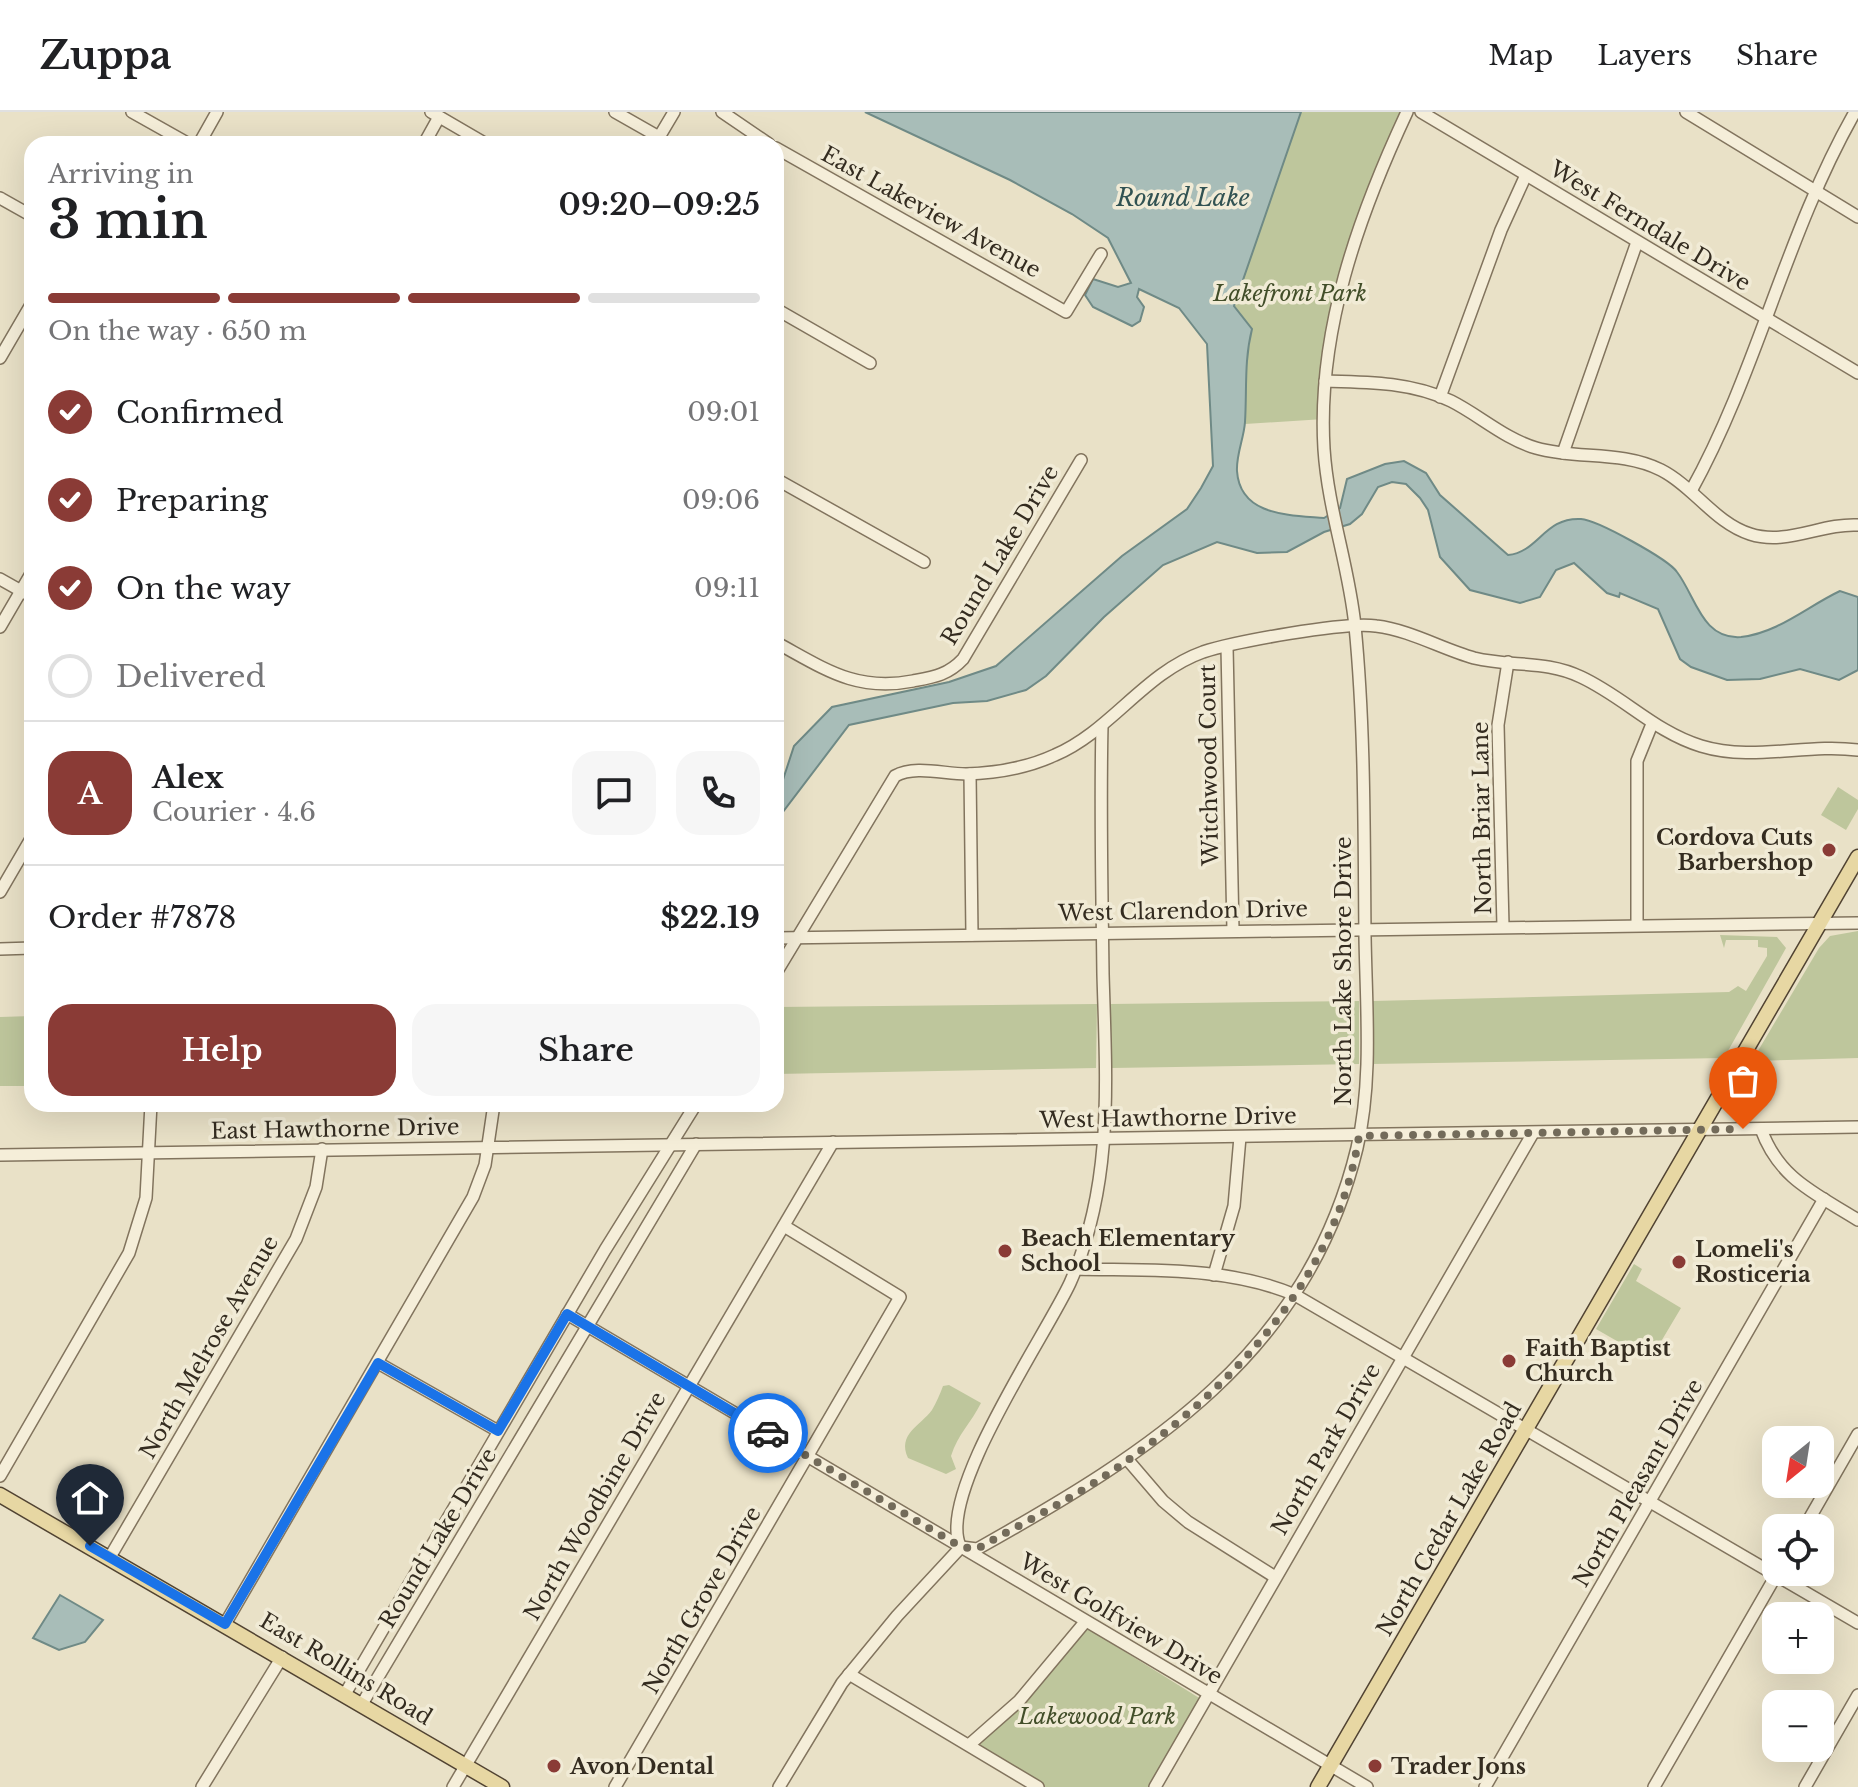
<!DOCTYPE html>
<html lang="en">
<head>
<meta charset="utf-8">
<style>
	body { margin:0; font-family:"Libre Baskerville",serif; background:#f6f6f6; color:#202124; height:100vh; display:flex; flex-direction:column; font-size:30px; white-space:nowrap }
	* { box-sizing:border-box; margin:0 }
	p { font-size:26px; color:#757577 }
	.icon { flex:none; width:44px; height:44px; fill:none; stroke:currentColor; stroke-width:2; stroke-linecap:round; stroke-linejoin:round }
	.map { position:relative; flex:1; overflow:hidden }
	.sheet { position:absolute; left:24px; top:24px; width:760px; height:976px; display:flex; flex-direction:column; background:#fff; border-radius:24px; box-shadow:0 8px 32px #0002 }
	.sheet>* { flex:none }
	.needle { width:52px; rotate:210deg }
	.controls { position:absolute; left:1762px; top:1314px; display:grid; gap:16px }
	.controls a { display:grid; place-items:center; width:72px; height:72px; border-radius:16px; background:#fff; box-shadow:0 8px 32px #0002; font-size:40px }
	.pin { position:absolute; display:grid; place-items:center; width:68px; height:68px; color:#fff; margin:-82px -34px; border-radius:50% 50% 50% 0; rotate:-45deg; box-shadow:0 0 8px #0007 }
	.pin .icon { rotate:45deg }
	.courier { position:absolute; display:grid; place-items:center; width:80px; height:80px; margin:-40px; border:6px solid #1a73e8; border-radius:50%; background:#fff; color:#222; box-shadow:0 2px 10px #0007 }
	.headline em { font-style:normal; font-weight:600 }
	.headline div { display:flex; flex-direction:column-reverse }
	.headline { display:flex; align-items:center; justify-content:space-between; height:136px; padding:0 24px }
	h1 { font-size:52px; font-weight:600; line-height:60px }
	.bar { display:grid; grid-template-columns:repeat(4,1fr); gap:12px 8px; align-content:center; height:96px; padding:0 24px }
	.bar i { height:10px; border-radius:6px; background:#e0e0e0 }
	.bar .on { background:#8a3b36 }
	.bar p { grid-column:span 4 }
	.line { display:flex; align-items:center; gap:20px; padding:0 24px; border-top:2px solid #e0e0e0 }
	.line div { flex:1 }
	.round { display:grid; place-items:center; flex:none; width:84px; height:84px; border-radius:24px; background:#f6f6f6 }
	ol { padding:0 24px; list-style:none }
	li { display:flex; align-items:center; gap:24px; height:88px }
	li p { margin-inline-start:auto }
	li .icon { padding:8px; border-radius:50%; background:#8a3b36; color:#fff; stroke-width:4 }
	li:last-child { color:#757577 }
	li i { width:44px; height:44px; border:4px solid #e0e0e0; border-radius:50% }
	.action { display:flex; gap:16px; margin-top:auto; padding:16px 24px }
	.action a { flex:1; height:92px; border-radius:24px; background:#8a3b36; color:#fff; font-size:32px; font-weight:600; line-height:92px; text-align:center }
	.action a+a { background:#f6f6f6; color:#202124 }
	header { display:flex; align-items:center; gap:48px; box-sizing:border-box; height:112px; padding:0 40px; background:#fff; border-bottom:2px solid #e0e0e0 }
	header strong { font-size:38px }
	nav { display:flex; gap:44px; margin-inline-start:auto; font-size:28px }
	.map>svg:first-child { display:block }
	.green { fill:#bec69c }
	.water { fill:#a8bdb8; stroke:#6f8a86; stroke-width:2 }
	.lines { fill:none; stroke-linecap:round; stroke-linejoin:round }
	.minor-casing { stroke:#82745e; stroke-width:14 }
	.major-casing { stroke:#514332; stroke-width:17 }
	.minor { stroke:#f5eed9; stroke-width:11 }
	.major { stroke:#e7d7a3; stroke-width:14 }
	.done { stroke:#736b5a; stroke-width:8; stroke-dasharray:0 14.4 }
	.route { stroke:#1a73e8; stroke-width:10 }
	.poi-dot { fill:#8a3b36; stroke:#f1ebd6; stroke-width:3 }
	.labels { text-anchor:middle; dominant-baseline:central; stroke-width:7; stroke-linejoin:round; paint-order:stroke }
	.street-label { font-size:22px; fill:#342c20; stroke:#f1ebd6 }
	.park-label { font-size:22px; font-style:italic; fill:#424e29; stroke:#f1ebd6 }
	.poi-label { font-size:22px; font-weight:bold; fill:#342c20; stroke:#f1ebd6; text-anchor:start }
	.water-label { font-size:24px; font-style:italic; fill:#315252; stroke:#f1ebd6 }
</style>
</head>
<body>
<header>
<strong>Zuppa</strong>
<nav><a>Map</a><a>Layers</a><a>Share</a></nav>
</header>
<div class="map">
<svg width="1858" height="1675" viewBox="0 0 1858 1675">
	<rect width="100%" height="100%" fill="#e9e1c7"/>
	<g class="green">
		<path d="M1301,0H1408L1336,199L1324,307L1245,312L1244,249L1252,217L1234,194Z"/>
		<path d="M1838,675L1858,688V697L1846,718L1821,703Z"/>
		<path d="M1858,819V946L1752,949L1819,836L1830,824Z"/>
		<path d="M1720,823L1777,825L1786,836L1724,946L1372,952L1373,889L1729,880L1738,874L1746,879L1767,844V836L1758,835V828H1726L1724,836Z"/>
		<path d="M1359,889V952L1111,956V892Z"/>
		<path d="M1097,892L1096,956L776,962V895Z"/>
		<path d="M32,904V974H0V905Z"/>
		<path d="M1634,1152L1642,1157L1636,1169L1681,1196L1650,1248L1596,1217Z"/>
		<path d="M949,1273L981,1291C971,1311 958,1322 951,1344L956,1357L946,1362L908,1346C897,1322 920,1314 932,1298C936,1291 940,1282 943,1274Z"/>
		<path d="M1082,1513L1204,1589L1155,1675H1044L978,1635Z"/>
	</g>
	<g class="water">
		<path d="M865,0H1301L1234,194L1252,217C1244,249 1247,277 1245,310C1244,326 1236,343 1237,359C1240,404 1289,403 1324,406L1340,396L1347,367L1385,352L1404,349L1426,361L1440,383L1508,443C1539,440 1544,405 1581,407C1597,408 1668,447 1677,460C1696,485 1702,528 1741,525C1778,521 1808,494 1840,479L1858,485V558L1839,568L1800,557L1760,567L1727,568L1691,555L1680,547L1658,497L1620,481L1619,485L1607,481L1574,451L1556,458L1540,485L1520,491L1470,478L1440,445L1428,398L1420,386L1406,372L1392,370L1378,375L1362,402L1350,412L1324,420L1287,440L1257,441L1217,430L1163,453L1104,505L1046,564L1026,578L987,589L953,591L849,613L776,709V689L794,634L832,595L949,570L996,554L1122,444L1187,397L1201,376L1213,354L1207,232L1179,196L1139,177L1137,185L1144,195L1140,209L1132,214L1093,195L1085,183L1093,167L1118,175L1131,171L1108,126L1072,102L1010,68Z"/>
		<path d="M60,1483L103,1508L85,1530L59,1538L33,1526Z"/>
	</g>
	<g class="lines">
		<defs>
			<g id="minor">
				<path d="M132,0L189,32"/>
				<path d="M431,0L486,32"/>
				<path d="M615,0L659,25"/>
				<path d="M722,0L769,32"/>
				<path d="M1421,0L1858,261"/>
				<path d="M1686,0L1858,105"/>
				<path d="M199,32L217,0"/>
				<path d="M424,32L439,5"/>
				<path d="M655,32L674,0"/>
				<path d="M776,36L1066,200L1101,142"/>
				<path d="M0,86L32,104"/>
				<path d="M776,197L870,251"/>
				<path d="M0,246L32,191"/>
				<path d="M1325,269C1368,270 1411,270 1451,289C1479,303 1505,327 1536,336C1578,348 1620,338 1661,358C1694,375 1715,411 1750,422C1787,434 1821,411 1858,413"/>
				<path d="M1440,285L1501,118L1526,63"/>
				<path d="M1563,341L1637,130"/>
				<path d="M776,367L924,450"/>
				<path d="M1691,379C1758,258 1786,121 1855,0"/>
				<path d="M0,467L32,485"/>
				<path d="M0,515L32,460"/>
				<path d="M777,531C825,557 856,580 913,569C934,565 948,563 963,547L1081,348"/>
				<path d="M1227,535L1233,818"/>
				<path d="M970,662L972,823"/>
				<path d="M0,780L32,725"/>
				<path d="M1637,813V649L1652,612"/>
				<path d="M1503,814L1498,613L1508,550"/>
				<path d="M776,826L1858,811"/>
				<path d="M0,837L32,836"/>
				<path d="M776,861L895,664C915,653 944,662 966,662C997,661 1027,656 1055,643C1111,619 1144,561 1203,540C1234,530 1346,509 1376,514C1410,518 1442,537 1474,546C1511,555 1546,548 1581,565C1624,585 1655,620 1701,634C1753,650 1806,631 1858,638"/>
				<path d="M1761,1017C1779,1067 1815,1081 1858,1108"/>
				<path d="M0,1043L1858,1015"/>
				<path d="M1075,1157C1148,1159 1227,1154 1295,1183L1858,1511"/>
				<path d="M1214,1163L1234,1094L1240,1025"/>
				<path d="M567,1202L1367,1675"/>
				<path d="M378,1251L498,1319"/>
				<path d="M1127,1347L1163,1389L1188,1410L1275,1465"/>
				<path d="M0,1364L129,1141L146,1086L151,992"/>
				<path d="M1804,1416L1858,1322"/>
				<path d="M960,1434C937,1381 1046,1223 1070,1171C1114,1072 1106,968 1103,862C1102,779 1100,696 1102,614"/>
				<path d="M110,1445L296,1127L316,1075L322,1037"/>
				<path d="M225,1512L473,1085L485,1053L494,992"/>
				<path d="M849,1562L1038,1675"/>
				<path d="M345,1582L605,1138L696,992"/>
				<path d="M362,1592L696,1032"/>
				<path d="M969,1633L1019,1589L1085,1510"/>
				<path d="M202,1675L282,1545"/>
				<path d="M453,1675L833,1030"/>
				<path d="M615,1675L900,1185L784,1114"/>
				<path d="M779,1675L842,1571L897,1504L961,1435L977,1437C1150,1340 1307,1242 1357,1036C1373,968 1366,893 1365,824C1364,721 1365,617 1355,514C1349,454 1328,398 1324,337C1317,220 1358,105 1407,0"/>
				<path d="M1155,1675L1533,1021"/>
				<path d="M1485,1675L1824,1087"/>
				<path d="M1654,1675L1778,1460"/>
				<path d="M1805,1675L1858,1583"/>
			</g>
			<g id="major">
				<path d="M0,1383L502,1675"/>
				<path d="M1318,1675L1858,745"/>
			</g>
		</defs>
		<use href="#minor" class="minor-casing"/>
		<use href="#major" class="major-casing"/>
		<use href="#minor" class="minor"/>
		<use href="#major" class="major"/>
	</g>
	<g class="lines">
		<path class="done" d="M768,1321L961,1435L977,1437C1015,1415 1056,1395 1094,1371C1217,1292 1336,1174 1359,1024L1743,1017"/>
		<path class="route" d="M90,1434L225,1512L378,1251L498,1319L567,1202L768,1321"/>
	</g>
	<g class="poi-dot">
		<circle cx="1829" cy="738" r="8"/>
		<circle cx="1005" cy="1139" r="8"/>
		<circle cx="1679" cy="1150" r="8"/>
		<circle cx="1509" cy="1249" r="8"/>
		<circle cx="554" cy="1654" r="8"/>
		<circle cx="1375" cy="1654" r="8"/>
	</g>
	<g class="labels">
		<g class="street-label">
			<text transform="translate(931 100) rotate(29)">East Lakeview Avenue</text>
			<text transform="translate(1650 114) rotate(31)">West Ferndale Drive</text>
			<text transform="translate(1000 443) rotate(-59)">Round Lake Drive</text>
			<text transform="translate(1209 653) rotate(-91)">Witchwood Court</text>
			<text transform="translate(1482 706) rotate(-91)">North Briar Lane</text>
			<text transform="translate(1183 799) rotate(-1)">West Clarendon Drive</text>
			<text transform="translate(1343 859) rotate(-90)">North Lake Shore Drive</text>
			<text transform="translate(1168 1006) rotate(-1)">West Hawthorne Drive</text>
			<text transform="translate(335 1017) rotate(-1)">East Hawthorne Drive</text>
			<text transform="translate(209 1235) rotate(-60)">North Melrose Avenue</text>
			<text transform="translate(1326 1337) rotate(-60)">North Park Drive</text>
			<text transform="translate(1638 1371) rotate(-60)">North Pleasant Drive</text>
			<text transform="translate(595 1394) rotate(-60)">North Woodbine Drive</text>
			<text transform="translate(1449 1407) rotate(-60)">North Cedar Lake Road</text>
			<text transform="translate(438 1426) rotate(-59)">Round Lake Drive</text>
			<text transform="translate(702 1488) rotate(-60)">North Grove Drive</text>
			<text transform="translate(1121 1507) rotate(31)">West Golfview Drive</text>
			<text transform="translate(346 1557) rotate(31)">East Rollins Road</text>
		</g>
		<g class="park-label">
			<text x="1290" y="181">Lakefront Park</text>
			<text x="1097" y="1604">Lakewood Park</text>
		</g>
		<g class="poi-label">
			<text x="1813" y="725" text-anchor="end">Cordova Cuts<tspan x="1813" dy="25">Barbershop</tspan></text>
			<text x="1021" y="1126">Beach Elementary<tspan x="1021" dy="25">School</tspan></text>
			<text x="1695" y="1137">Lomeli's<tspan x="1695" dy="25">Rosticeria</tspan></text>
			<text x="1525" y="1236">Faith Baptist<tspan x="1525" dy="25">Church</tspan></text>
			<text x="570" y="1654">Avon Dental</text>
			<text x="1391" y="1654">Trader Jons</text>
		</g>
		<g class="water-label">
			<text x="1183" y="85">Round Lake</text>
		</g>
	</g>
</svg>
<div class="controls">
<a><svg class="needle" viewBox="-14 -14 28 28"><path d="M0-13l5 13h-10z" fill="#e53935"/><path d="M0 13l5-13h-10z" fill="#757577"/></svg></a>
<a><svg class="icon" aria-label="locate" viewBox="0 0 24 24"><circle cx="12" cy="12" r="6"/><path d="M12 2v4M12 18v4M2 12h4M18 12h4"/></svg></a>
<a>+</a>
<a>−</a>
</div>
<div class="pin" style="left:1743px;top:1017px;background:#ea580c"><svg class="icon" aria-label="bag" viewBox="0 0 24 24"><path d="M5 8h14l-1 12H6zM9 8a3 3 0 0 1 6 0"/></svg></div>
<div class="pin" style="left:90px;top:1434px;background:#1f2937"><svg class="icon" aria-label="home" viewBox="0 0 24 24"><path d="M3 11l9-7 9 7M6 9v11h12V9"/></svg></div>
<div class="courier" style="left:768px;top:1321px"><svg class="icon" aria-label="car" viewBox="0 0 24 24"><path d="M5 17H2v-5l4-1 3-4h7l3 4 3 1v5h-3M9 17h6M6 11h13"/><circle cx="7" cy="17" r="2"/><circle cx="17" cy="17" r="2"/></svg></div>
<section class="sheet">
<div class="headline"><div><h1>3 min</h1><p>Arriving in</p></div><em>09:20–09:25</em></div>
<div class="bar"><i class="on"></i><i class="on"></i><i class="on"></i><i></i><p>On the way · 650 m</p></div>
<ol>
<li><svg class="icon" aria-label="check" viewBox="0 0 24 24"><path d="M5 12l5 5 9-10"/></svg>Confirmed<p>09:01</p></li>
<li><svg class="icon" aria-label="check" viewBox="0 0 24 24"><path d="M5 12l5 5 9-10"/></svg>Preparing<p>09:06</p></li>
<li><svg class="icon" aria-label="check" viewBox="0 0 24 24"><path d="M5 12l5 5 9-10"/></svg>On the way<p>09:11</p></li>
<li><i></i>Delivered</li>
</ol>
<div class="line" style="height:144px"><b class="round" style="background:#8a3b36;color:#fff">A</b><div><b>Alex</b><p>Courier · 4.6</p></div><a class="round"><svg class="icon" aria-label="chat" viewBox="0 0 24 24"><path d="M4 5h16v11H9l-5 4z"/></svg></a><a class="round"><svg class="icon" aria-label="phone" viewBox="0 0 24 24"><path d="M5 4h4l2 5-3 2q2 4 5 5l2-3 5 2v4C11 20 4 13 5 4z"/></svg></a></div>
<div class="line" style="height:104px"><div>Order #7878</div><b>$22.19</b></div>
<div class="action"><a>Help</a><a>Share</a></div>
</section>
</div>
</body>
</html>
